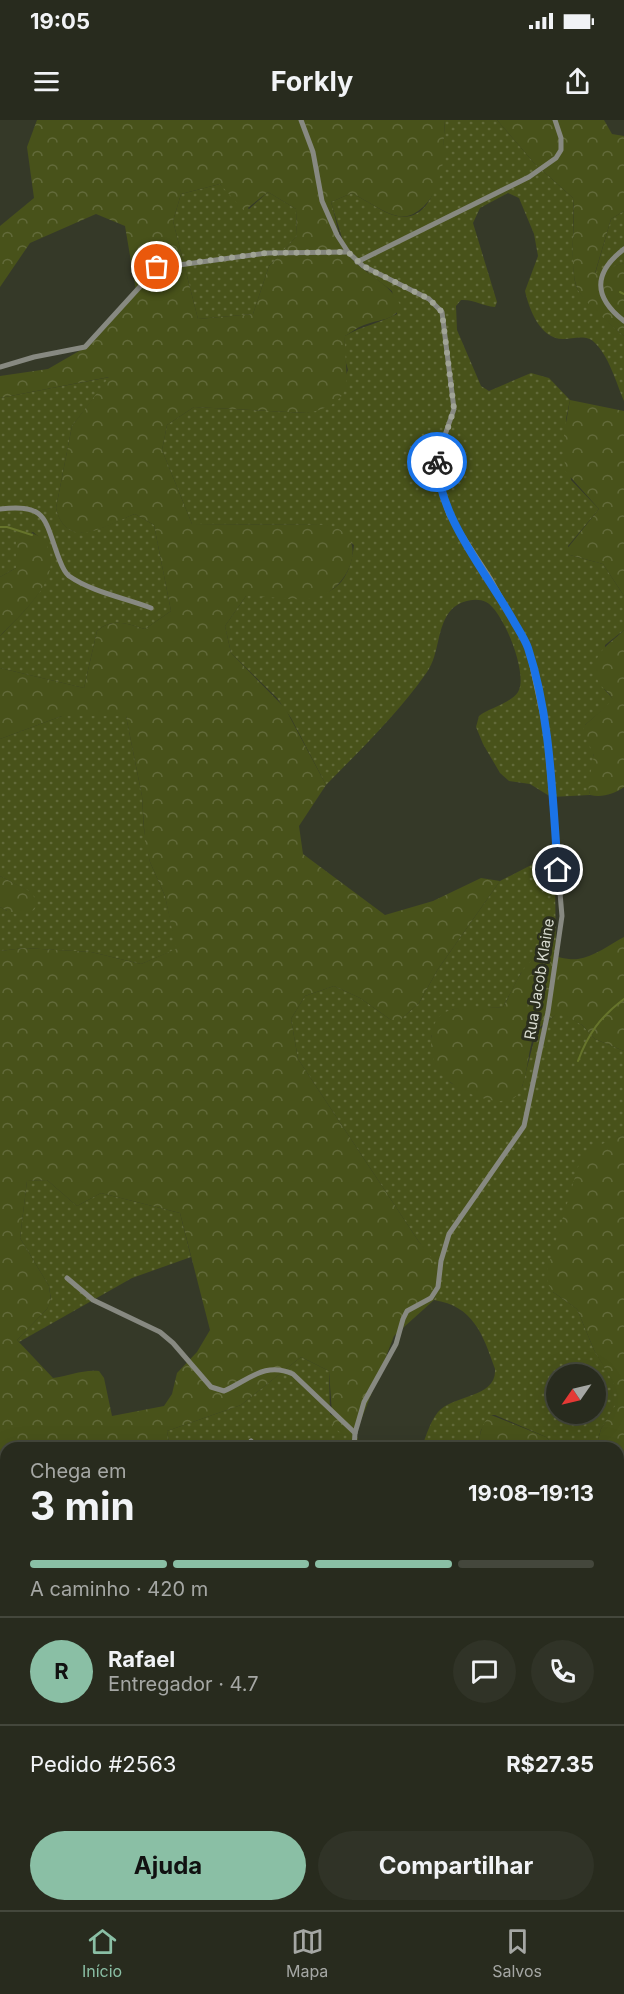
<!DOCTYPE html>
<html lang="pt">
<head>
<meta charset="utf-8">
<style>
	body { margin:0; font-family:Inter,sans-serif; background:#303327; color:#f1f3f6; height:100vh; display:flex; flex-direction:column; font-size:22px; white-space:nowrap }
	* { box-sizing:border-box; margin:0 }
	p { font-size:20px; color:#a5a7a4 }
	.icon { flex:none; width:33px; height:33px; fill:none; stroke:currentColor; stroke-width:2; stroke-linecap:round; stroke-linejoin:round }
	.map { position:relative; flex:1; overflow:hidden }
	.drawer { position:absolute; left:0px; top:1322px; width:624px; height:470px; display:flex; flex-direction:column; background:#282b1e; border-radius:18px 18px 0 0; box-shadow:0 6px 24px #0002,0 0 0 2px #44473c }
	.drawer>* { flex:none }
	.needle { width:39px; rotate:236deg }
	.fabs { position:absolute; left:546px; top:1244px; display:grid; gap:12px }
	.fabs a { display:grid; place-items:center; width:60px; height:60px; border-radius:50%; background:#282b1e; box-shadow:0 6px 24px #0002,0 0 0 2px #44473c; font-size:30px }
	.pin { position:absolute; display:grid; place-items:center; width:51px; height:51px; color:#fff; margin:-26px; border:3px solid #fff; border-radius:50%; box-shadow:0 2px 6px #0007 }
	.courier { position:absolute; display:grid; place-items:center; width:60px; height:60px; margin:-30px; border:4px solid #1a73e8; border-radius:50%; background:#fff; color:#222; box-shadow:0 2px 8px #0007 }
	.headline em { font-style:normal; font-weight:700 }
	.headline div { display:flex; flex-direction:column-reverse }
	.headline { display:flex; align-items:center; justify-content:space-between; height:102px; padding:0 30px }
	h1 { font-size:39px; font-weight:700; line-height:45px }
	.bar { display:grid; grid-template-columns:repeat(4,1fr); gap:9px 6px; align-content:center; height:72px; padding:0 30px }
	.bar i { height:8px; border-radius:4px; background:#44473c }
	.bar .selected { background:#8abfa5 }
	.bar p { grid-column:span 4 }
	.line { display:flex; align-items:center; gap:15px; padding:0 30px; border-top:2px solid #44473c }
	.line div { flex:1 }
	.round { display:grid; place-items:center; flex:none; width:63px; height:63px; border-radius:32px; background:#303327 }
	.action { display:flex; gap:12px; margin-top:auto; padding:12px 30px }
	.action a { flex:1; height:69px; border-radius:36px; background:#8abfa5; color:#111; font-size:24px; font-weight:700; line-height:69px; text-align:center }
	.action a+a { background:#303327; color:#f1f3f6 }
	.status { display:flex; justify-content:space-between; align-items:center; height:42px; padding:0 30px; background:#282b1e; direction:ltr }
	.status svg { height:16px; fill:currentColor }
	header { display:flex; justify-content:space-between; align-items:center; height:78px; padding:0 30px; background:#282b1e; font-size:27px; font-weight:700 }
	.tabs { display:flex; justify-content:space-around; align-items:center; height:84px; border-top:2px solid #44473c; background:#282b1e; font-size:16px; color:#a5a7a4 }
	.tabs a { display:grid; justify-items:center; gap:3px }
	.tabs .selected { color:#8abfa5 }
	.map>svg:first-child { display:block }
	.grass { fill:url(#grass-dots); fill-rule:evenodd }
	.forest { fill:url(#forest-crowns); fill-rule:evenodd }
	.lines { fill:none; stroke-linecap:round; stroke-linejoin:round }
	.stream { stroke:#66742b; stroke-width:2 }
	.minor { stroke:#878981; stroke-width:5 }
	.done { stroke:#a0a396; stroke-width:6; stroke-dasharray:0 10.8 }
	.route { stroke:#1a73e8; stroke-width:8 }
	.labels { text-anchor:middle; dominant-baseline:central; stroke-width:6; stroke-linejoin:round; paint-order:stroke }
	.street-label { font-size:15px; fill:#d9dcd1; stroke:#2b2e1e }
</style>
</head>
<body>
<div class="status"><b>19:05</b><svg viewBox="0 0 49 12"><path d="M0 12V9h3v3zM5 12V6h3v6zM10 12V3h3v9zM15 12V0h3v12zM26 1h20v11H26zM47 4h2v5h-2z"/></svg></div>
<header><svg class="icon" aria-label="menu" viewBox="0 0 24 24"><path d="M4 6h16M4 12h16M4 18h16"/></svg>Forkly<svg class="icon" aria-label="share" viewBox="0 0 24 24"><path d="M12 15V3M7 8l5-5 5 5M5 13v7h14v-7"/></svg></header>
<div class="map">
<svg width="624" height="1790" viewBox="0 0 624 1790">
	<defs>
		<pattern id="grass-dots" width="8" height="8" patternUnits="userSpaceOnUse" patternTransform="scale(1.5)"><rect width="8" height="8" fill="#48521a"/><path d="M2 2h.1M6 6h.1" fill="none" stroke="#626a3a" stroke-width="1.8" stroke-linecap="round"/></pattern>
		<pattern id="forest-crowns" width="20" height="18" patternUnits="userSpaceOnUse" patternTransform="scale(1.5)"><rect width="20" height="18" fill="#48521a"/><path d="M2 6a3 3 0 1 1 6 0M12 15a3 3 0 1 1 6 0" fill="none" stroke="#626a3a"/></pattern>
	</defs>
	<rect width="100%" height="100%" fill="#353928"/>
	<g class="grass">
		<path d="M445,0H497L534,43L573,78C575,99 569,155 578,170C584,180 614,208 624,216V281C616,262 609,236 594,222C586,214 573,219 563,219C540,219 529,189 525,171L538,136L534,114L519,78L508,73L480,88L473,103L497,182L495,187C482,186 474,179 461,180L456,186L457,210L481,266L489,271L531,253L549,258L570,280L566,299L571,360L599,389L568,426L570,435L603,444L624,476V510L605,525L604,569L614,580L585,605C585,619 593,625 594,637C595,651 587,661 590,675L551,677L530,664L509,661L500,653L483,624L476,607L479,596C489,588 511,583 518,572C529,555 503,490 486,482C476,477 460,481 452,489C436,506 440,534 427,552C398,594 361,629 326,665L291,598L277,578L231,533L225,506L246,476C293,474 347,495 354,425L327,405L192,404L162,330L167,305L194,287L307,293L334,282L348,250L344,236L345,216C362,206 380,203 397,194L392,171L371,155L346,131L331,82L352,73C366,80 383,93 397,96C442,105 443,27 445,0Z"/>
		<path d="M220,64L249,89L268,72L296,89L297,116L269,146L253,194L198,199L173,101L181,74Z"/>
		<path d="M624,91V143L595,154L611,99Z"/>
		<path d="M110,257L72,306L56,388C67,433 109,403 135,394L154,405L171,491L145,509C127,504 113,497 97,511L84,568L0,548V516C26,489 77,445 33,412L16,420V448L0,457V278Z"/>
		<path d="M62,596H126L142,676L144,710L150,742L165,776L177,829L141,844L91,832L24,828L0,831V787L7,791L30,772L0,756V619Z"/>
		<path d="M537,742L545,743L555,759L556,835L521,853L503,887L453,889L431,916L436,945L451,963L484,977L522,967L536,913L559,891L582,905L595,919L624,931V1014L613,1020L553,1172L577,1189L594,1230L622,1276L601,1309L596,1327H556L546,1317L495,1295H491L481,1310L478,1327H422C426,1316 430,1302 438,1292C454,1274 497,1278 495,1249C483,1214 473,1186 434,1180C441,1164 430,1134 419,1122L298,939L291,899L305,876L334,866L360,878L391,900H400L419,883L438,849L500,761ZM556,1254H596V1293H556Z"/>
		<path d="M47,1060L77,1086L101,1073L180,1093L191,1137L132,1158L19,1222L17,1220L47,1189L51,1180L49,1166L20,1118L27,1061Z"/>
		<path d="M301,1237L329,1251L330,1294L356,1313L360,1327H170L167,1311L241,1285Z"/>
		<path d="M322,1785H493L497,1790H281Z"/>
	</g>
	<g class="forest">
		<path d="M37,0H445C442,30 447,65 423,87C415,94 408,98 398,96C383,93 366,80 352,73L331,82C336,97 338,117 346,131C360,154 391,161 401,187C393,201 380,199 367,204C359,206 352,212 345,216C343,255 362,282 307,293L194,287L167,305L162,330L192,404L327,405C372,414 350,465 321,476C299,484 270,475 246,476L225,506L231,533L285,588L326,665L299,706L303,734L385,795L433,781L481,758L500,761L438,849L419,883L400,900H391L360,878L334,866L305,876L291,899L298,939L419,1122C435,1139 443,1157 434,1180L394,1216L356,1313H341L333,1307L329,1251L301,1237L241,1285L167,1311L170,1327L6,1328V1773L0,1770V831L24,828L91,832L141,844L176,829L165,776L150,742L145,722L142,676L126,596H62L0,619V548L84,568L97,511C113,497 127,504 145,509L171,491L154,405L135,394C110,403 67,434 56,388L72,306L109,257L0,278V256L48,249L86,227L136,171L125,106L96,94L30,123L0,167V106L34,78L27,27ZM220,64L244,91L268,72L296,89L297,116L269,146L253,194L198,199L173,101L181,74ZM47,1060L77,1086L101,1073L180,1093L210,1210L197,1232L177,1253L172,1274L164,1286L112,1296L104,1258L99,1251C84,1249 68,1256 53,1258L17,1220L47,1189L51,1181L49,1166L20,1118L27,1061Z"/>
		<path d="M497,0H604L612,14L624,16V91L611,99L595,153L624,143V216C612,206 585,183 578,170C568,149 576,103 573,78L534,43Z"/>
		<path d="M570,280L624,291V476L603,444L570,435L566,430L599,389L565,351L564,314Z"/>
		<path d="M22,412C32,412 41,415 46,424C66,457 20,495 0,516V457L16,448V420Z"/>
		<path d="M624,510V667C614,674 602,678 590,675L588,665L594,636L583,610L585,605L613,580C610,572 602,569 598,561C587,536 609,525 624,510Z"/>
		<path d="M0,756L31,772L36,780L35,789C22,797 13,795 0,787Z"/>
		<path d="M624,817V931L595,919L582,905L559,892C552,898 540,905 535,913C527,928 528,970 514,978C494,988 456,970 442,955C429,941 425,904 444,893C458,884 487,888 503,887C510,875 520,851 529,843C544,828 561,841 578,839C593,837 611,824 624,817Z"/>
		<path d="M624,1014V1685L618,1687V1328L596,1327L601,1309L621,1276L594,1230L577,1189L553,1172L548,1164L547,1150L579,1044C589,1026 607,1023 624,1014Z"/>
		<path d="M491,1295L546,1317L556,1327H478C480,1315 481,1303 491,1295Z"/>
		<path d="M618,1775H624V1790H497L493,1785H618Z"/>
		<path d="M28,1785H241L244,1790H38Z"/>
	</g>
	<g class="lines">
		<g class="stream">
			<path d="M620,172L624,174"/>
			<path d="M0,407H7L32,415"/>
			<path d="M578,941C588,914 600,897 624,879"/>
		</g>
		<g class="minor">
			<path d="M301,0L313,32L322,81L337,115L348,132L363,146L429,179L442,192L454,289L437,338L438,362L449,395L490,458L528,527L546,611L562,796L548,892L524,1006L449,1114L441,1141L438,1167L431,1178L407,1191L403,1199L396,1224L364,1282L355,1313L354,1328"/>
			<path d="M624,129C593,153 593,177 624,201"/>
			<path d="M357,142L529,57L556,38L561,30V18L555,0"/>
			<path d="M0,247L34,237L85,227L157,148L267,133L348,132"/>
			<path d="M0,389C46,384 44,397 58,436C61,443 63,451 69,456C92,472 125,478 151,488"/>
			<path d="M67,1158L93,1180L160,1212L173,1223L211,1267L224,1271C249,1260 265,1241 293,1254L355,1313"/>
			<path d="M251,1321L257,1328"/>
			<path d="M0,1775L6,1777"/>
			<path d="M28,1785L51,1790"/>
			<path d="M492,1785L496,1790"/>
			<path d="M197,1790L200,1785"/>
			<path d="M464,1790L465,1785"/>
			<path d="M621,1790L624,1771"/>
		</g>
	</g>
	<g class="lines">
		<path class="done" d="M157,147L267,133L348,132L363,146L429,179L442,192L454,289L437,342"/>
		<path class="route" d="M437,342C439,397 486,452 513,500C518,509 525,519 528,528C551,598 552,676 558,750"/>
	</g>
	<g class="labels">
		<g class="street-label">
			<text transform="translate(539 859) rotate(-81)">Rua Jacob Klaine</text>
		</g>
	</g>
</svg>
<div class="fabs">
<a><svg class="needle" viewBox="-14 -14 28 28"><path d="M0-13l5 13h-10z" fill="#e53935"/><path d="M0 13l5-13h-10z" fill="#a5a7a4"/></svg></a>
</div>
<div class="pin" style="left:157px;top:147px;background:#ea580c"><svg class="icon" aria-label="bag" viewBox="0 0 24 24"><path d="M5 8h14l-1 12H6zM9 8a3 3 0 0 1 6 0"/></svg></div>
<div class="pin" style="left:558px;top:750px;background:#1f2937"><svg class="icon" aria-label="home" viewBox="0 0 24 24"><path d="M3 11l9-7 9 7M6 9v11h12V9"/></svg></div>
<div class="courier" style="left:437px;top:342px"><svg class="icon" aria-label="bike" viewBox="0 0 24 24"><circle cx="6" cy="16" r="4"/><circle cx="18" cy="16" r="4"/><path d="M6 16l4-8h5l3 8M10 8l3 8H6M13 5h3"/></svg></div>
<section class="drawer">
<div class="headline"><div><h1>3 min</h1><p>Chega em</p></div><em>19:08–19:13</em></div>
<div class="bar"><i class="selected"></i><i class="selected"></i><i class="selected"></i><i></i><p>A caminho · 420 m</p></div>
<div class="line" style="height:108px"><b class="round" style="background:#8abfa5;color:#111">R</b><div><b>Rafael</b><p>Entregador · 4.7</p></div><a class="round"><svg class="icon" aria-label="chat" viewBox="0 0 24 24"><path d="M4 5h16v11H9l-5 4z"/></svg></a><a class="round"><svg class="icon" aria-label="phone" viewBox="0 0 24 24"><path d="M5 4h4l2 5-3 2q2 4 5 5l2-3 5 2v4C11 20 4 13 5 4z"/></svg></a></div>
<div class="line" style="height:78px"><div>Pedido #2563</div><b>R$27.35</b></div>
<div class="action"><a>Ajuda</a><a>Compartilhar</a></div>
</section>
</div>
<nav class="tabs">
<a class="selected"><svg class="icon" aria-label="home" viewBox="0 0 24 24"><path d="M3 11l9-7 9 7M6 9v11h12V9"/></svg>Início</a>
<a><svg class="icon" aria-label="map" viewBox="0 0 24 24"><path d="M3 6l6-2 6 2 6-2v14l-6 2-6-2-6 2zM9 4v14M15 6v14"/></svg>Mapa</a>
<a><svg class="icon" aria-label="saved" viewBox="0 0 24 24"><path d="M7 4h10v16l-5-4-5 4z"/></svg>Salvos</a>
</nav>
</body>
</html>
